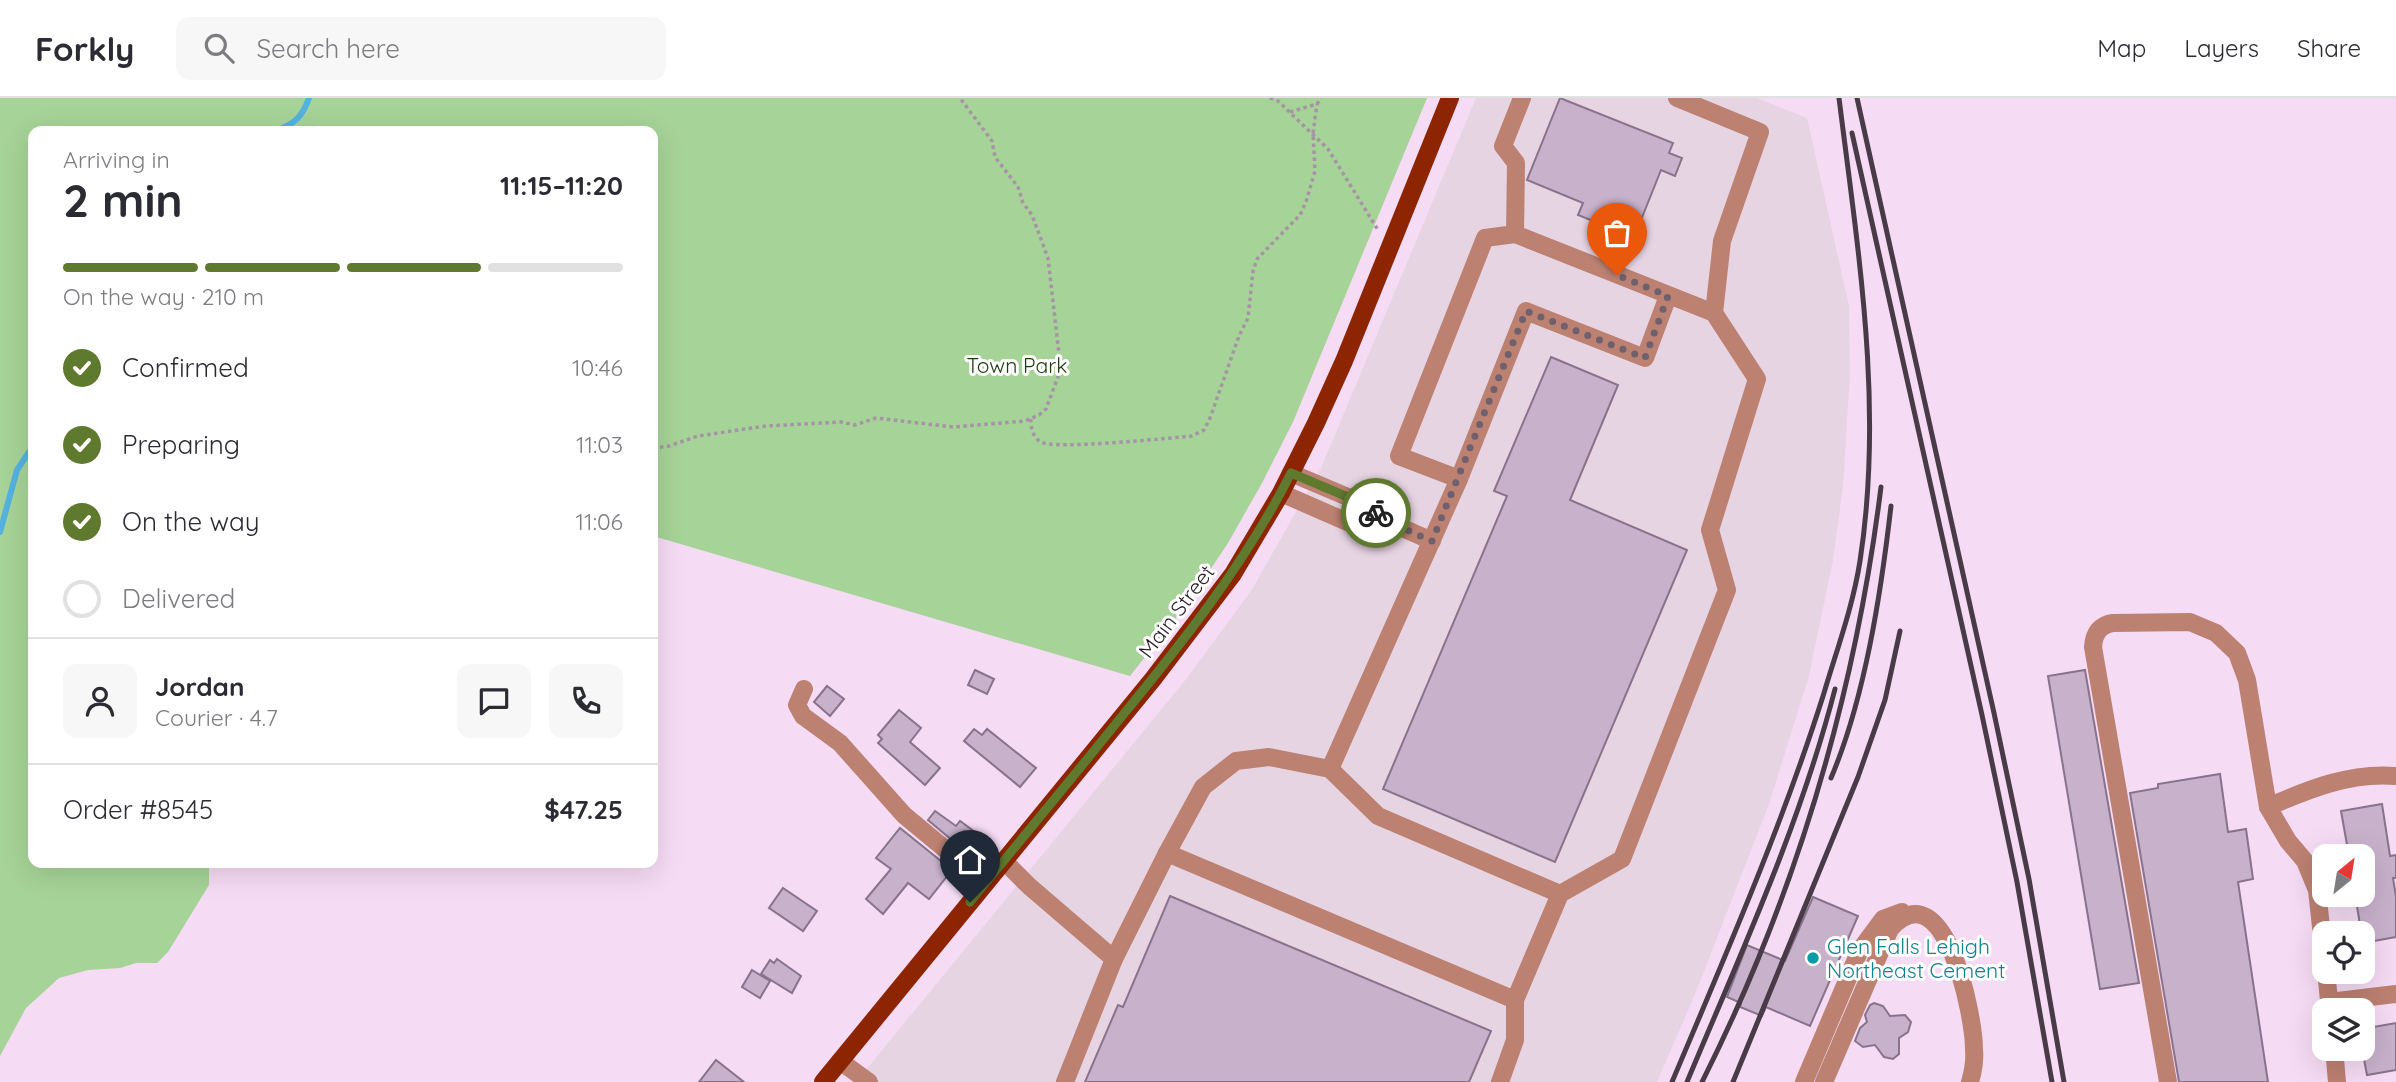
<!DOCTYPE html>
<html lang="en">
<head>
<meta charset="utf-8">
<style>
	body { margin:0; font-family:Quicksand,sans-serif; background:#f7f7f7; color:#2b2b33; height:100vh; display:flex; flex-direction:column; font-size:26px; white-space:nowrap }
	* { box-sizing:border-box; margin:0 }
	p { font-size:23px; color:#7c7c81 }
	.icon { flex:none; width:38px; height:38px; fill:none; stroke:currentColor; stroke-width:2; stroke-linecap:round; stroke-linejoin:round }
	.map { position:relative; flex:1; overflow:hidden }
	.sheet { position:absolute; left:28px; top:28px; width:630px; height:742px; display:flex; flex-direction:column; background:#fff; border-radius:14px; box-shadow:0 7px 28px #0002 }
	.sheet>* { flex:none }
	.needle { width:46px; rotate:30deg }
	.fabs { position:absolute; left:2312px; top:746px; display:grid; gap:14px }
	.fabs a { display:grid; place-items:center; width:63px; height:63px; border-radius:14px; background:#fff; box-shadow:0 7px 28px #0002; font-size:35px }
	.pin { position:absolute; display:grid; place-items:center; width:60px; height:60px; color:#fff; margin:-72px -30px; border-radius:50% 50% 50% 0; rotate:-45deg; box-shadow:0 0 7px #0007 }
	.pin .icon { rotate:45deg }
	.courier { position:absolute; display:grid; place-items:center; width:70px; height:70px; margin:-35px; border:5px solid #5f7a2e; border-radius:50%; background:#fff; color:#222; box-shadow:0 2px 9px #0007 }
	.overview em { font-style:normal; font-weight:700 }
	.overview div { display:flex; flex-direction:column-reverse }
	.overview { display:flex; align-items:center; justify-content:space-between; height:119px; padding:0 35px }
	h1 { font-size:46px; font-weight:700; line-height:52px }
	.bar { display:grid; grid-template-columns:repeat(4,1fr); gap:10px 7px; align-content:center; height:84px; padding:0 35px }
	.bar i { height:9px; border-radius:5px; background:#e1e1e2 }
	.bar .current { background:#5f7a2e }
	.bar p { grid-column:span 4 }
	.line { display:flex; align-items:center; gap:18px; padding:0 35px; border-top:2px solid #e1e1e2 }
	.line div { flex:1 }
	.round { display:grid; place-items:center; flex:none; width:74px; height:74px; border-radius:14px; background:#f7f7f7 }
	ol { padding:0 35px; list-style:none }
	li { display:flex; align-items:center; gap:21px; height:77px }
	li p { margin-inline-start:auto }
	li .icon { padding:7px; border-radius:50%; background:#5f7a2e; color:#fff; stroke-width:4 }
	li:last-child { color:#7c7c81 }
	li i { width:38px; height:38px; border:4px solid #e1e1e2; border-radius:50% }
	header { display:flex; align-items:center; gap:42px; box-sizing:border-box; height:98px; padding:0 35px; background:#fff; border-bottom:2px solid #e1e1e2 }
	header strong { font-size:33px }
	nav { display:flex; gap:38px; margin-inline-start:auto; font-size:24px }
	.search { width:490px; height:63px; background:#f7f7f7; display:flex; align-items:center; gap:18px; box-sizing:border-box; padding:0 24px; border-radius:14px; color:#7c7c81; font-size:26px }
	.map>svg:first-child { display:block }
	.industrial { fill:#e7d4e3 }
	.green { fill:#a6d397 }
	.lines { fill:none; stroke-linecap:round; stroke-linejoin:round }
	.stream { stroke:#54b2df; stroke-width:6 }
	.building { fill:#c8b1cb; stroke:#88738b; stroke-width:2 }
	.path { stroke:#a793a6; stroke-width:3.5; stroke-dasharray:3.5 3.5; stroke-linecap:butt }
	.minor { stroke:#bc8171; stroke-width:18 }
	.major { stroke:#8d2503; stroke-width:18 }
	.rail { stroke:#483b47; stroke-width:5 }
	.done { stroke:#6f606e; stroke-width:7; stroke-dasharray:0 12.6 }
	.route { stroke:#5f7a2e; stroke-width:9 }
	.culture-dot { fill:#0f9aa8; stroke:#fff; stroke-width:2.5 }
	.labels { text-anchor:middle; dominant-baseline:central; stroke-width:6; stroke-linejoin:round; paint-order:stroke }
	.park-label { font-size:21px; fill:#193b0a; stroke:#fff }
	.street-label { font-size:21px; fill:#271d26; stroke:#fff }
	.culture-label { font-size:21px; fill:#0d838f; stroke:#fff; text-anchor:start }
</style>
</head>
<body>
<header>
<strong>Forkly</strong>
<div class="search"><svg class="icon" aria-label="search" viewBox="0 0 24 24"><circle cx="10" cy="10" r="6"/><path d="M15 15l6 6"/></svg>Search here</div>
<nav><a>Map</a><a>Layers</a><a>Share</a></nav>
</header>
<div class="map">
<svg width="2396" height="984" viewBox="0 0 2396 984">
	<rect width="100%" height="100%" fill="#f5dbf4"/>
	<path class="industrial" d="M1476,0H1757L1807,20L1849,208L1850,275L1843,388L1833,462L1809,578L1769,706L1696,894L1657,984H856L1187,580L1251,493L1321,370Z"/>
	<path class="green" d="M0,0H1427L1293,324L1262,385L1228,445L1190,502L1130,578L653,438V33H33V765H209V787L168,854L157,865H136L120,870L88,872L59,880L26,910L0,958Z"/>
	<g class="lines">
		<g class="stream">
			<path d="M275,33C294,26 302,20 309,0"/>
			<path d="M0,434L17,372L33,348"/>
		</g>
	</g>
	<g class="building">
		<path d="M1560,0L1673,45L1669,55L1682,60L1675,78L1661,72L1639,127L1630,124L1625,136L1578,117L1583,105L1527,82Z"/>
		<path d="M1551,259L1618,287L1570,402L1687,452L1555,764L1383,691L1507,398L1494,393Z"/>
		<path d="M975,572L994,581L987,596L968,587Z"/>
		<path d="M2085,572L2139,885L2100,891L2048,578Z"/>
		<path d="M827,588L844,601L830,618L814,604Z"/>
		<path d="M899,612L921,630L910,644L940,670L925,687L878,645L882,641L878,637Z"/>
		<path d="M974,631L982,637L987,631L1036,670L1020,689L964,643Z"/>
		<path d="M2220,676L2228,734L2246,731L2253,781L2238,784L2268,984H2179L2130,695L2158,690V686Z"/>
		<path d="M2382,706L2390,758L2396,757V780H2393L2396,799V839L2363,845L2355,796H2362V758H2349L2341,713Z"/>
		<path d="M935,713L956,728L960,723L979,737L966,754L928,722Z"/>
		<path d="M900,730L952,772L929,801L908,785L883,816L866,801L891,771L876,760Z"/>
		<path d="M783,790L817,813L803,833L769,810Z"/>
		<path d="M1170,798L1491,933L1469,984H1085L1118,907L1123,909Z"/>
		<path d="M1813,799L1858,818L1810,928L1766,909L1762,918L1740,909L1741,905L1727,899L1747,847L1785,863Z"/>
		<path d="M777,861L801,878L792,895L761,876L770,862L774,865Z"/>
		<path d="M752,872L770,883L760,900L742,889Z"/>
		<path d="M1874,905L1883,908L1890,918L1905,917L1911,924L1908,934L1899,940V956L1893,961L1884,959L1875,947L1863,949L1855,943L1860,930L1867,924L1865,917L1870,907Z"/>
		<path d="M2396,925V972L2367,977L2362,951V931Z"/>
		<path d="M716,962L744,984H699Z"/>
	</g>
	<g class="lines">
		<g class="path">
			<path d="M1270,0L1278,3L1328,51L1378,132"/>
			<path d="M1290,14L1317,6L1321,0"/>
			<path d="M1031,321C1030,328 1033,340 1041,344C1053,352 1170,340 1192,338L1204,332L1210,320L1239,238L1248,220L1253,173L1257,161L1300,117L1306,104L1315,73L1313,35L1317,6"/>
			<path d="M653,350L669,348L698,338L766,328L841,324L855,327L876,320L953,329L1025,323L1039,317L1046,311L1059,276V256L1048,160L1032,117L1023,105L1018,89L995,59L992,43L960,0"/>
		</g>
		<g class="minor">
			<path d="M1677,0L1760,34L1722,143L1714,215"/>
			<path d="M1515,136L1714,215L1757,281L1710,432L1727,492L1622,761L1560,796L1515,902L1167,755L1203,689L1236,663L1269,659L1330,671L1459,381L1399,358L1485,140L1515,136L1516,65L1503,48L1522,0"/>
			<path d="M1291,375L1369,408L1382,421L1432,443"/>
			<path d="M1459,381L1526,213L1645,260L1668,198"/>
			<path d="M1281,395L1361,430L1382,421"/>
			<path d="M804,591L797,607L803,618L840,645L904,717L986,785"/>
			<path d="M1330,671L1378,718L1560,796"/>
			<path d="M2268,709C2309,691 2351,674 2396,678"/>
			<path d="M1004,763L1029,788L1114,861L1065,984"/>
			<path d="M1114,861L1167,755"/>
			<path d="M2326,873L2330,912"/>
			<path d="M2329,904L2396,896"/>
			<path d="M2334,950L2337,984"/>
			<path d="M840,963L869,984"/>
			<path d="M1500,984L1515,942V902"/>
			<path d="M1804,984L1860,852L1883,821L1902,814"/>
			<path d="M1824,984L1890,831C1945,769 1974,919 1974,951C1975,962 1973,974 1970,984"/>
			<path d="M2168,984L2093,549C2094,535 2100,527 2113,525L2190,524L2216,535L2237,555L2247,582L2268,709L2288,743L2305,763L2317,792L2324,857"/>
		</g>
		<path class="major" d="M823,984L1153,581L1233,476L1281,395L1316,325L1344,263L1450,0"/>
		<g class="rail">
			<path d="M1857,0L1994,615L2029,781L2064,984"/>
			<path d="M1852,35L1982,617L2017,784L2052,984"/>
			<path d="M1831,680C1865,600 1881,495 1891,408"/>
			<path d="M1672,984C1726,856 1782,728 1824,595C1837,551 1853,508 1860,463C1884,308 1858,153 1839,0"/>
			<path d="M1687,984C1741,855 1800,727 1835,591"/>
			<path d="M1702,984C1796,797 1855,597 1881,389"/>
			<path d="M1733,984L1858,679L1885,602L1900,533"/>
		</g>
	</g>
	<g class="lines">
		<path class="done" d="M1376,415L1382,421L1432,443L1526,213L1645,260L1668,198L1617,177"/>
		<path class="route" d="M970,804C1019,744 1069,684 1118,623C1183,544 1245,466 1291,375L1369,408L1376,415"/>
	</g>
	<circle class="culture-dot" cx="1813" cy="860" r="7"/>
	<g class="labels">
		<g class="park-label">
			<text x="1017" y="267">Town Park</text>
		</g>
		<g class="street-label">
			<text transform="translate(1176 513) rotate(-53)">Main Street</text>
		</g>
		<g class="culture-label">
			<text x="1827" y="848">Glen Falls Lehigh<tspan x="1827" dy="24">Northeast Cement</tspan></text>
		</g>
	</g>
</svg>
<div class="fabs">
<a><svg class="needle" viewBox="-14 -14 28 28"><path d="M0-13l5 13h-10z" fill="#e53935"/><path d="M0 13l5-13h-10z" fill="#7c7c81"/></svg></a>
<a><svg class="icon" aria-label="locate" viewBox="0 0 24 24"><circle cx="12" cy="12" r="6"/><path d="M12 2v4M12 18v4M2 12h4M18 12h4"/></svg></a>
<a><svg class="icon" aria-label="layers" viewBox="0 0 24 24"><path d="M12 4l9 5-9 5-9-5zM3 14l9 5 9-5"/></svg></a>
</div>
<div class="pin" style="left:1617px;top:177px;background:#ea580c"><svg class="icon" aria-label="bag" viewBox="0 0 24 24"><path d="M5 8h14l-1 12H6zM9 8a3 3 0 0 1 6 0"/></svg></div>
<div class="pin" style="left:970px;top:804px;background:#1f2937"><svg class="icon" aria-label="home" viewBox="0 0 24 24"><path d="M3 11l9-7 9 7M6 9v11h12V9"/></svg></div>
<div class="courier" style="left:1376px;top:415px"><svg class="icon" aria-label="bike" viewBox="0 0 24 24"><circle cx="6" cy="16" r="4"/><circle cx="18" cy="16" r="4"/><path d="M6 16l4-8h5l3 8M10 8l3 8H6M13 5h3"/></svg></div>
<section class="sheet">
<div class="overview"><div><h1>2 min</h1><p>Arriving in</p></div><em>11:15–11:20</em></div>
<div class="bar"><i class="current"></i><i class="current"></i><i class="current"></i><i></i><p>On the way · 210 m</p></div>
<ol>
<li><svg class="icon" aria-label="check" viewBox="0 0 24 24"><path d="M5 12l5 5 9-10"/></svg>Confirmed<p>10:46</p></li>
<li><svg class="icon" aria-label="check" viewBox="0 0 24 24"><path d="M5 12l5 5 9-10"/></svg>Preparing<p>11:03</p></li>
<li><svg class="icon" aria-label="check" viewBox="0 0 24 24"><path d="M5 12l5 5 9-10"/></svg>On the way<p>11:06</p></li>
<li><i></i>Delivered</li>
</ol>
<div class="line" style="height:126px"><a class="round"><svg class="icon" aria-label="person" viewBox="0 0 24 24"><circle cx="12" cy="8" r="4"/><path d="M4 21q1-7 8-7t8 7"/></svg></a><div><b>Jordan</b><p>Courier · 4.7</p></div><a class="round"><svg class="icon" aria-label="chat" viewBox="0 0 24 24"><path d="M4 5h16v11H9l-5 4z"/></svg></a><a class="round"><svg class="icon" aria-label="phone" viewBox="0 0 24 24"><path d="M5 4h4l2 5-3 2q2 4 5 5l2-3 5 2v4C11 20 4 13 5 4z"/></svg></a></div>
<div class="line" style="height:91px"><div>Order #8545</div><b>$47.25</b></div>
</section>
</div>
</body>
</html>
